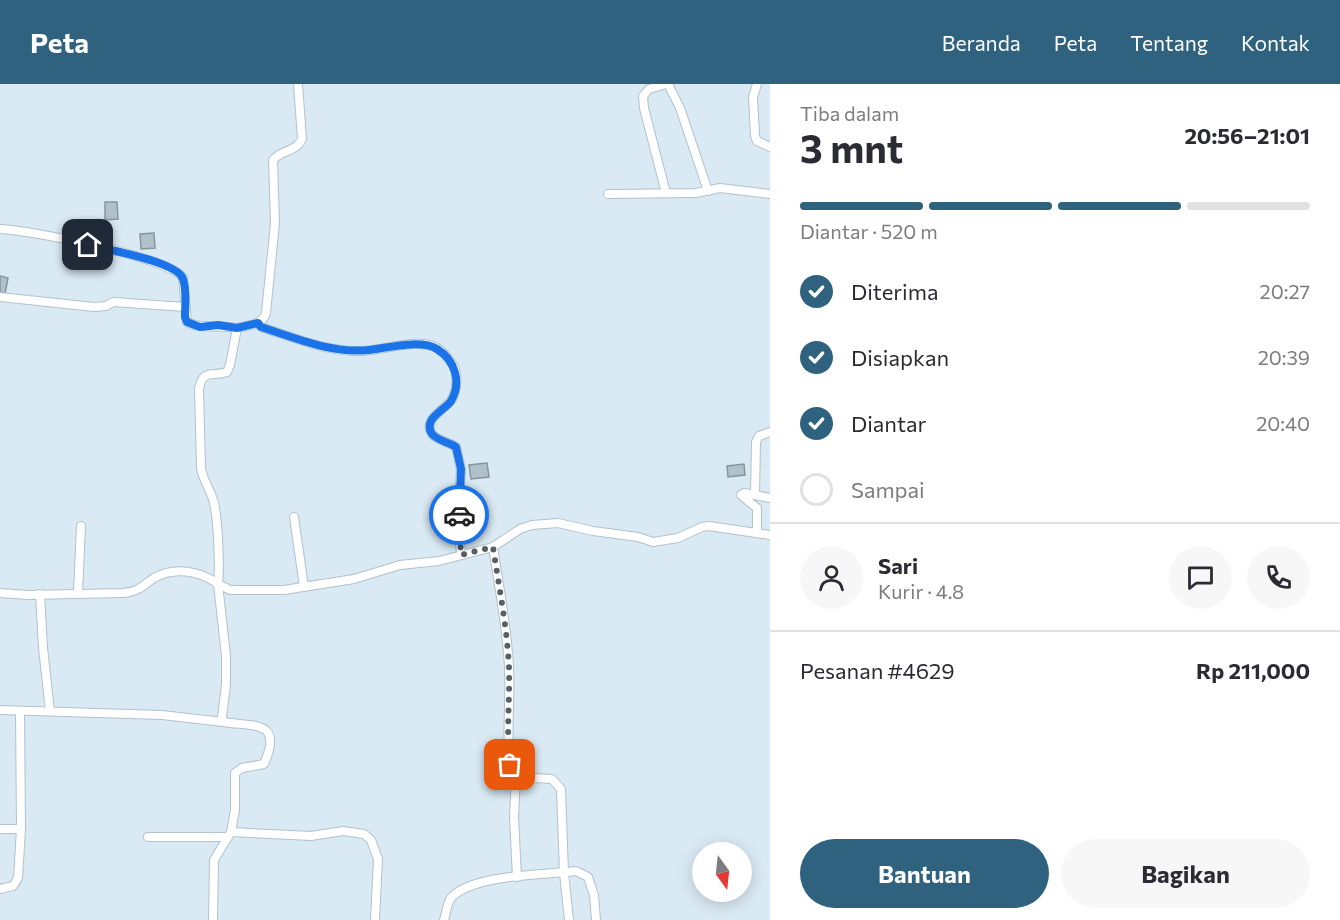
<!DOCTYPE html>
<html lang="id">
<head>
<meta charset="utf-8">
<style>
	body { margin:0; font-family:Commissioner,sans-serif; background:#f7f7f7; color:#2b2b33; height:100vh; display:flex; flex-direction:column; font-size:22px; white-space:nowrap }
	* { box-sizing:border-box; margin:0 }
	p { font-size:20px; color:#7c7c81 }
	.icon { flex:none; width:33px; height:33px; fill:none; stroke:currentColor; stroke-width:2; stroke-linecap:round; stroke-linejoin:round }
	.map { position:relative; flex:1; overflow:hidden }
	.panel { display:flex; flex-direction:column; background:#fff; width:570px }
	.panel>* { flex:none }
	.needle { width:39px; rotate:165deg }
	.fabs { position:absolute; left:692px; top:758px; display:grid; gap:12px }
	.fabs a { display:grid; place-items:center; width:60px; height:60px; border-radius:50%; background:#fff; box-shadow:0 3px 15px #0003; font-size:30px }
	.pin { position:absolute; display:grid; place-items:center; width:51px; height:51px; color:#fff; margin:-26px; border-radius:12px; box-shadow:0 3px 9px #0006 }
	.courier { position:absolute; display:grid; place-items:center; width:60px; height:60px; margin:-30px; border:4px solid #1a73e8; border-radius:50%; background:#fff; color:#222; box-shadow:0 2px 8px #0007 }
	.summary em { font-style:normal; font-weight:700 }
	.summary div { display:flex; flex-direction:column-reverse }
	.summary { display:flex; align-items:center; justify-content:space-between; height:102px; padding:0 30px }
	h1 { font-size:39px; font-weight:700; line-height:45px }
	.bar { display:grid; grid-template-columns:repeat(4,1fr); gap:9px 6px; align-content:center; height:72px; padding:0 30px }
	.bar i { height:8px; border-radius:4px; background:#e1e1e2 }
	.bar .selected { background:#2e627e }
	.bar p { grid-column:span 4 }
	.line { display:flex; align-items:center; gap:15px; padding:0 30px; border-top:2px solid #e1e1e2 }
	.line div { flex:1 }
	.round { display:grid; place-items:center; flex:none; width:63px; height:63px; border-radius:32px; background:#f7f7f7 }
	ol { padding:0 30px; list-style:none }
	li { display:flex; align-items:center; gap:18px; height:66px }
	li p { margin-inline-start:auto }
	li .icon { padding:6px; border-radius:50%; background:#2e627e; color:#fff; stroke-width:4 }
	li:last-child { color:#7c7c81 }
	li i { width:33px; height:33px; border:3px solid #e1e1e2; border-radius:50% }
	.cta { display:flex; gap:12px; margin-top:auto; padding:12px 30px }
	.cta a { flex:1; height:69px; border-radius:36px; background:#2e627e; color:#fff; font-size:24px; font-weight:700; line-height:69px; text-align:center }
	.cta a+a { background:#f7f7f7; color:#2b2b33 }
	header { display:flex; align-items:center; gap:36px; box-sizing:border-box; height:84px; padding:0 30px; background:#2e627e; color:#fff }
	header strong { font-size:28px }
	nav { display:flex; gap:33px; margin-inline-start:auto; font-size:21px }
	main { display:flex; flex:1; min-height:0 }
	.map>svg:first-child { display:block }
	.building { fill:#b1c1ca; stroke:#86959e; stroke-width:1.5 }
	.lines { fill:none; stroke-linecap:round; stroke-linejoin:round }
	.street-casing { stroke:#b2c1cb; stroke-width:10 }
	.street { stroke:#fff; stroke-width:8 }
	.done { stroke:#576066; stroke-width:6; stroke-dasharray:0 10.8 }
	.route { stroke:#1a73e8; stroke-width:8 }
</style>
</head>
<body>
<header>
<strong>Peta</strong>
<nav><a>Beranda</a><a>Peta</a><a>Tentang</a><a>Kontak</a></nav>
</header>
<main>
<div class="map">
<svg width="770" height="836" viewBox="0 0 770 836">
	<rect width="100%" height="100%" fill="#daeaf4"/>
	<g class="building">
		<path d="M105,118H117L118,135L105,136Z"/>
		<path d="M154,149L155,164L141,165L140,150Z"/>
		<path d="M0,192L8,194L5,210L0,208Z"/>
		<path d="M487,379L489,393L471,395L469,381Z"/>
		<path d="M744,380L745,391L728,393L727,382Z"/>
	</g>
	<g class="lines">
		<defs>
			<g id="street">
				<path d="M666,0L649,5L643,12L644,24L666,109"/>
				<path d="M668,0L680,24L708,107"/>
				<path d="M757,0L753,13L755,52L757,57L770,63"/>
				<path d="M608,110L696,109L720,104L770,110"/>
				<path d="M0,145C29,146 170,173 183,194L187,238C199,245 221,241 237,244L230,281L227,288C212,293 203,284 199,305L201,384C203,397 211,406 214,419C218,436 220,483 218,500C200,487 175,482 154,494C142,502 140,507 124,509L28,511L0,509"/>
				<path d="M0,213L94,223L106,222L113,218L185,223"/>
				<path d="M258,239L261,243C292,253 327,268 360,267C381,267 412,255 433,262C441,265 449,274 453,281C459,291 457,312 448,320C441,327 423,337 432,350C438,357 449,358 456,363L461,385L458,434L461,471"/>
				<path d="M237,244C248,241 262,242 266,229L275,139L273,76C281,66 296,68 302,55L298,0"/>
				<path d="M755,411L756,358L759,352L770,348"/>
				<path d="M294,433L304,503"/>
				<path d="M757,448V424L741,411L744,409L770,414"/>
				<path d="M493,463C499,503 507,542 509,583C511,619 505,654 512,689L516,693L552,695L561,705L564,789L569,836"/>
				<path d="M78,509L81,442"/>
				<path d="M40,510L43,564L50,627"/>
				<path d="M0,626L162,631L223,638"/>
				<path d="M516,693L514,733L517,793"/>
				<path d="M0,745H21"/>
				<path d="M231,748L311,752L343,747L364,750L371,756L378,775L375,836"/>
				<path d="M148,753H228"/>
				<path d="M0,805L13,802L18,794L21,745L20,627"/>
				<path d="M213,836L214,776L231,748L235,726V689L242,684L264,680C284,635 253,643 223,638L222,633L226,601V572L218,500L230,506H284L354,495L400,481L439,477L493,463L520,445L532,441L558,439L593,447L638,453L653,458L678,454L702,443L709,442L770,451"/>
				<path d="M444,836C446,830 447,819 451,814C472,790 545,791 576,787L588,793L594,811L596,836"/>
			</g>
		</defs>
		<use href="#street" class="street-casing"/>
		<use href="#street" class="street"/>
	</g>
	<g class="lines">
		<path class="done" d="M459,431L461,471L493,463C499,503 507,543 509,583C510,616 506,648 510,681"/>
		<path class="route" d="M88,161C106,165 178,178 183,195C187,207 185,221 185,233L187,238L200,243L218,241L237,244L258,239L261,243C295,254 333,270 369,266C387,264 421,255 437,265C455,276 462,298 451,317C445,326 422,335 432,350C438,357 449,358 456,363L461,385L459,431"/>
	</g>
</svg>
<div class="fabs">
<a><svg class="needle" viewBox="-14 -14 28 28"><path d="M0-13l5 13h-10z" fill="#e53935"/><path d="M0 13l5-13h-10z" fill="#7c7c81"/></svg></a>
</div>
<div class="pin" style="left:510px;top:681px;background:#ea580c"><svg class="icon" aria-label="bag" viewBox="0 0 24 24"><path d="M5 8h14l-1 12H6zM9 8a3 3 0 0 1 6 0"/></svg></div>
<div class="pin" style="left:88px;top:161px;background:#1f2937"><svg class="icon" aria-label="home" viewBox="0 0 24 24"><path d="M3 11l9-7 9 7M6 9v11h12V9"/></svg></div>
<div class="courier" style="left:459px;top:431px"><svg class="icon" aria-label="car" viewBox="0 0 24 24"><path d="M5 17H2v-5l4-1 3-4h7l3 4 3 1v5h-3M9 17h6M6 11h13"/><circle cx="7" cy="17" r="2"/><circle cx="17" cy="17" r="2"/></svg></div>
</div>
<section class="panel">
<div class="summary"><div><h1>3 mnt</h1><p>Tiba dalam</p></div><em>20:56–21:01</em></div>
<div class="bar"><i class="selected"></i><i class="selected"></i><i class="selected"></i><i></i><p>Diantar · 520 m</p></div>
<ol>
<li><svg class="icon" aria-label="check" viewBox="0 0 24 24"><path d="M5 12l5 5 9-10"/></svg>Diterima<p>20:27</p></li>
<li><svg class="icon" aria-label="check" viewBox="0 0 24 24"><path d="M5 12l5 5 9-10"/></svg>Disiapkan<p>20:39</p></li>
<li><svg class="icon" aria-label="check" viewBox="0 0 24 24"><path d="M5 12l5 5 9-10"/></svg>Diantar<p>20:40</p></li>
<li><i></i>Sampai</li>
</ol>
<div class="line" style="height:108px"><a class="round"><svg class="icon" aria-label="person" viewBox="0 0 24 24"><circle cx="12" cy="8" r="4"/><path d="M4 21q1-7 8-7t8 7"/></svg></a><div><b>Sari</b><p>Kurir · 4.8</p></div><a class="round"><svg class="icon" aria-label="chat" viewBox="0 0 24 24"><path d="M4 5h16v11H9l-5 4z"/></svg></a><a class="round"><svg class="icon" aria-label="phone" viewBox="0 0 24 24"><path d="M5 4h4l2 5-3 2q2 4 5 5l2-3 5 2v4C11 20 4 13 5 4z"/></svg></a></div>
<div class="line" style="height:78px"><div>Pesanan #4629</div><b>Rp 211,000</b></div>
<div class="cta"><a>Bantuan</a><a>Bagikan</a></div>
</section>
</main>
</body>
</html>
